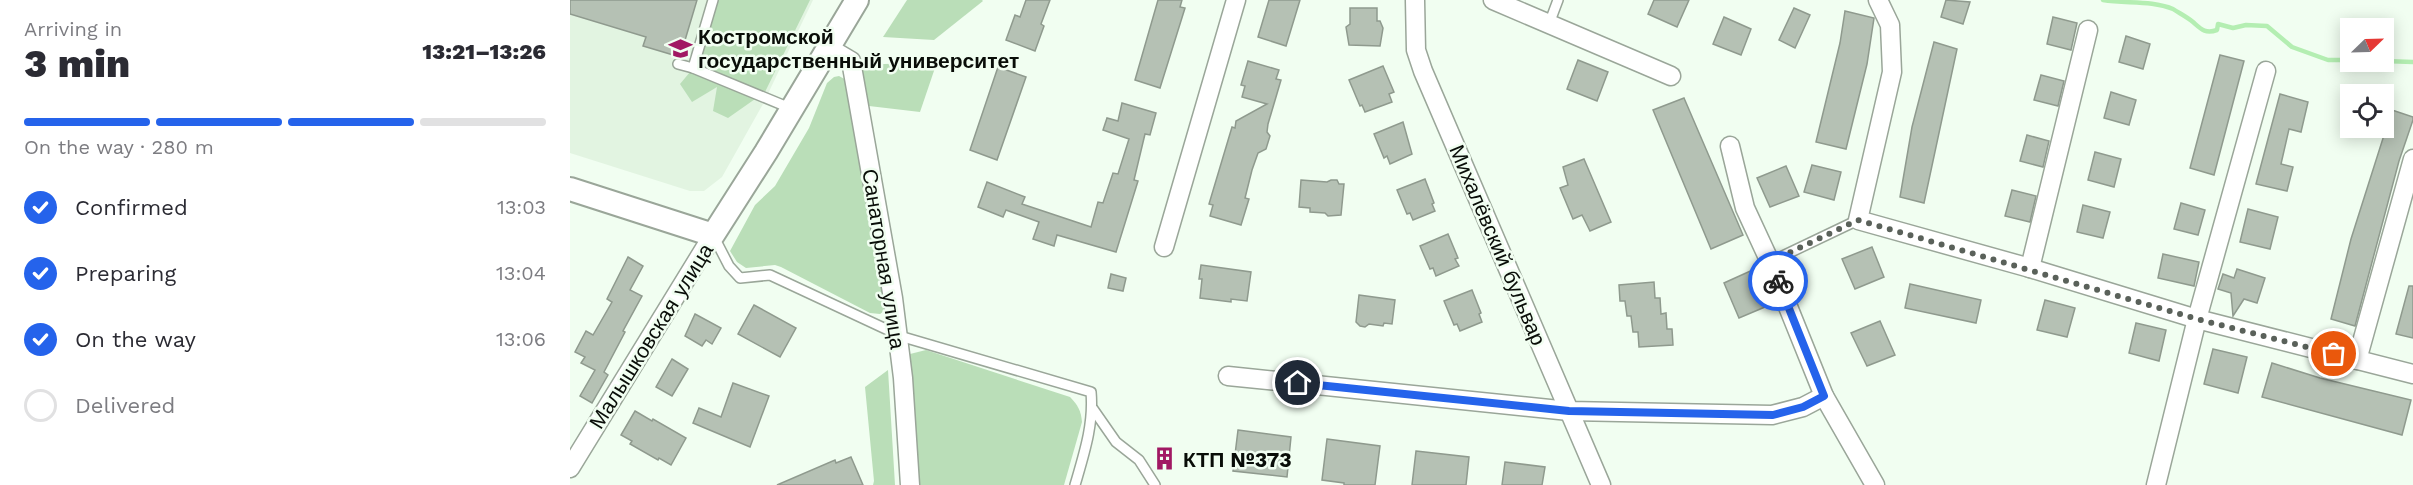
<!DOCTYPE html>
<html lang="en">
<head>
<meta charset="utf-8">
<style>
	body { margin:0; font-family:"Work Sans",sans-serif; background:#f7f7f7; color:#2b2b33; height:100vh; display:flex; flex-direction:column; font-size:22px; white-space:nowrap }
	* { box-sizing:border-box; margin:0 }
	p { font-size:20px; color:#7c7c81 }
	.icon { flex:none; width:33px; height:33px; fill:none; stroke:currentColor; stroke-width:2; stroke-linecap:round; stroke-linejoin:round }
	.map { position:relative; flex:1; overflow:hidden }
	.drawer { display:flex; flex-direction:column; background:#fff; width:570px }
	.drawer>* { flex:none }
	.needle { width:39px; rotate:67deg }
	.tools { position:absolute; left:1770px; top:18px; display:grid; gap:12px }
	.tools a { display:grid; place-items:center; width:54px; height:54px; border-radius:0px; background:#fff; box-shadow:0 3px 15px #0003; font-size:30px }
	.pin { position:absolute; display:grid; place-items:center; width:51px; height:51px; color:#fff; margin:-26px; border:3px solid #fff; border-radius:50%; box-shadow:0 2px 6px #0007 }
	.courier { position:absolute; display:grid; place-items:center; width:60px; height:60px; margin:-30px; border:4px solid #2563eb; border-radius:50%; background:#fff; color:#222; box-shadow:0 2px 8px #0007 }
	.headline em { font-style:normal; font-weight:800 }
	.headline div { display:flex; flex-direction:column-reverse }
	.headline { display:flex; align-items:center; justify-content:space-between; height:102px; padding:0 24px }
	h1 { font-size:39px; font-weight:800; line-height:45px }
	.bar { display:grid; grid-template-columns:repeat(4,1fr); gap:9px 6px; align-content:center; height:72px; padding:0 24px }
	.bar i { height:8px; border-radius:4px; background:#e1e1e2 }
	.bar .current { background:#2563eb }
	.bar p { grid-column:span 4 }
	ol { padding:0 24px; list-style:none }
	li { display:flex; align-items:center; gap:18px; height:66px }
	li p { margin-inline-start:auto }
	li .icon { padding:6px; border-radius:50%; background:#2563eb; color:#fff; stroke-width:4 }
	li:last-child { color:#7c7c81 }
	li i { width:33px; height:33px; border:3px solid #e1e1e2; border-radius:50% }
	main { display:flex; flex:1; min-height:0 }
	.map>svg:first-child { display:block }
	.built { fill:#e2f4e1 }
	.green { fill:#badeb8 }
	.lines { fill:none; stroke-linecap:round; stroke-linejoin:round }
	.stream { stroke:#b4eeb2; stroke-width:4.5 }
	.building { fill:#b5c1b4; stroke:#8f9a8e; stroke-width:1.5 }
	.service-casing { stroke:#9aa699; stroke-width:12 }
	.minor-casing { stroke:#9aa699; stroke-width:21 }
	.tertiary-casing { stroke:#9aa699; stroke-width:26 }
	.service { stroke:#fff; stroke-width:9 }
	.minor { stroke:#fff; stroke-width:18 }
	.tertiary { stroke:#fff; stroke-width:22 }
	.done { stroke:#5a615a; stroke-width:6; stroke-dasharray:0 10.8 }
	.route { stroke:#2563eb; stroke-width:8 }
	.labels { text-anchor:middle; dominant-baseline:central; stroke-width:5; stroke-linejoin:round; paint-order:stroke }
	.poi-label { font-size:21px; font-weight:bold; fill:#090d08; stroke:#f1fef1; text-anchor:start }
	.street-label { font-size:21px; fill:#090d08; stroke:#f1fef1 }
</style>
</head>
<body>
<main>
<section class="drawer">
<div class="headline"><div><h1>3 min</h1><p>Arriving in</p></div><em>13:21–13:26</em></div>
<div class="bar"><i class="current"></i><i class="current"></i><i class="current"></i><i></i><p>On the way · 280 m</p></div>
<ol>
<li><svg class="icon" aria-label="check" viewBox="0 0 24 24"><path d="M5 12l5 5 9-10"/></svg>Confirmed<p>13:03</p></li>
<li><svg class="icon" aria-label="check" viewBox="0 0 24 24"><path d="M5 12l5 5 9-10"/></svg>Preparing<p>13:04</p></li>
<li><svg class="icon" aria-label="check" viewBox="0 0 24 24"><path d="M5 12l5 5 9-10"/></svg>On the way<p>13:06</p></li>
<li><i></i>Delivered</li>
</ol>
</section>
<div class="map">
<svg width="1843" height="485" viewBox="0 0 1843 485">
	<rect width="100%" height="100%" fill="#f1fef1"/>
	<path class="built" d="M0,0H243L193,104L152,177L134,191H120L0,153Z"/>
	<g class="green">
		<path d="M145,0H240L195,92L158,118L143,111L147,87L122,102L110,84L125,66Z"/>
		<path d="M337,0H412L413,1L364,40L313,37Z"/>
		<path d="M367,62L350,112L299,106L288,65Z"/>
		<path d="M269,76L278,81L318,308L310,314L300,313L211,267L205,265L176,268L167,262L160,251L185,205L205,186L239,128L257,83L264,77Z"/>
		<path d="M356,350L500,397C508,405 511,411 512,422L494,485H348L338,360L340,354Z"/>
		<path d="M318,370L325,485H303L304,481L295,387Z"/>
	</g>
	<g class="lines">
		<g class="stream">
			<path d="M1533,0C1556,4 1581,0 1603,9C1609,13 1617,17 1623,22C1631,29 1635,34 1647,30L1648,24L1663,28L1676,25L1697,26L1722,47L1758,60H1780"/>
			<path d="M1814,61L1843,62"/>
		</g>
	</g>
	<g class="building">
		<path d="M0,0H127L110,57L73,46L76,37L0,14Z"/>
		<path d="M456,0H480L471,24L474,26L465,51L436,40L445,15L450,17Z"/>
		<path d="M588,0H612L610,7L615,8L590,88L565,80Z"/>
		<path d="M699,0H730L716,46L688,37Z"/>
		<path d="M1084,0H1119L1107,27L1078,14Z"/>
		<path d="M1376,0L1400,2L1393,24L1371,17Z"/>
		<path d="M780,8H807V21H810L813,28L810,46L779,45L776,27L780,24Z"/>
		<path d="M1224,8L1240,15L1225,48L1209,40Z"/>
		<path d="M1275,11L1304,18L1297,64L1276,149L1246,142L1270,43Z"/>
		<path d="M1154,17L1181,29L1171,55L1143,44Z"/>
		<path d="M1483,17L1507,23L1501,50L1477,44Z"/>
		<path d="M1556,36L1580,44L1573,69L1549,62Z"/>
		<path d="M1364,42L1387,49L1354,203L1330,197L1342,127Z"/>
		<path d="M1650,55L1674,61L1644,175L1620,168Z"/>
		<path d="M1008,60L1038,72L1027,101L997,89Z"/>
		<path d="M678,61L709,70L706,79L711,80L698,124L697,132L700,136L696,149L688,153L682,170L675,198L679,199L671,225L640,216L643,205L639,204L662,127L665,128L666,121L697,104L672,97L675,86L671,85Z"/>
		<path d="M813,66L824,92L819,94L822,102L795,112L792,105L790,106L779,80Z"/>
		<path d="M428,67L456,77L427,160L400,150Z"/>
		<path d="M1471,75L1494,81L1488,106L1464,100Z"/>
		<path d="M1541,92L1566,100L1559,125L1534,118Z"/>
		<path d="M1710,94L1738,102L1731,132L1719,129L1711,164L1723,167L1717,191L1686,184Z"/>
		<path d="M1114,98L1173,235L1141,249L1083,110Z"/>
		<path d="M552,103L586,113L580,135L575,134L564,180L568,181L546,252L487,235L484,246L463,239L469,222L436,210L433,217L408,207L417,182L455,197L452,204L521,227L528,202L533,203L543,173L548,174L559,139L533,130L537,118L548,121Z"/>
		<path d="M1822,110L1843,117V120L1829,161L1785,326L1761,319L1781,239Z"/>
		<path d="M833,122L842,154L820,164L817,156L814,158L804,134Z"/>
		<path d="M1457,135L1479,141L1473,167L1450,161Z"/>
		<path d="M1525,152L1551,159L1544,187L1518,180Z"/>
		<path d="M1014,159L1041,222L1020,231L1012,215L1003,219L990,188L998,185L993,167Z"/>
		<path d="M1242,165L1271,172L1264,200L1234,192Z"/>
		<path d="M1216,166L1229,196L1200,207L1187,178Z"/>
		<path d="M855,179L864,203L862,204L865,211L843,220L840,213L837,214L827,190Z"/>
		<path d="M731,180L757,182L761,180H767L769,184H774L771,215L758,216L755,213L740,212V208L729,207Z"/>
		<path d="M1442,190L1466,196L1460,222L1435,216Z"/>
		<path d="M1611,203L1635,210L1628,235L1604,229Z"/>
		<path d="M1513,205L1540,212L1533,238L1507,232Z"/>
		<path d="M1678,209L1708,217L1700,249L1670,242Z"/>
		<path d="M878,234L888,258L885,259L889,266L866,276L863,268L860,269L850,246Z"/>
		<path d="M1302,247L1314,277L1285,289L1272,259Z"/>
		<path d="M1593,254L1629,262L1624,286L1588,278Z"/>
		<path d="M58,257L73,266L60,290L72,296L53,331L55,332L34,372L38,375L22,403L10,396L25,370L11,363L15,357L5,352L16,331L23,335L42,302L37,299Z"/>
		<path d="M631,265L681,272L677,301L661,299V302L630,298L632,279H629Z"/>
		<path d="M1187,268L1202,304L1169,318L1154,283Z"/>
		<path d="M1667,269L1695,278L1687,303L1674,299L1663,316L1661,293L1648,289L1653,274L1664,278Z"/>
		<path d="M541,274L556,278L553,291L538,288Z"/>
		<path d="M1084,282L1085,298H1090L1091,314L1096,313L1097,329H1102L1103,345L1069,347L1068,332H1063L1061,316H1057L1055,301H1050L1049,285Z"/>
		<path d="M1340,284L1411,300L1406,323L1335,308Z"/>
		<path d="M1839,286H1843V338L1826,334Z"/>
		<path d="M902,290L911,313L909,314L912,322L890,331L887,324L884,325L874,301Z"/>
		<path d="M789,295L825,300L822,324L814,323L813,326L799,324L795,327L790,326L786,322Z"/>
		<path d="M1475,300L1505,308L1497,337L1467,330Z"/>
		<path d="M184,305L226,328L210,357L168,334Z"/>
		<path d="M125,314L151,328L142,344L136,340L132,346L115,336Z"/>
		<path d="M1310,321L1325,355L1297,366L1281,333Z"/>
		<path d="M1566,323L1596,330L1589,361L1559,353Z"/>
		<path d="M1643,349L1677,357L1668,393L1634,384Z"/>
		<path d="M102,359L118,369L102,396L86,387Z"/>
		<path d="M1702,363L1750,378L1841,400L1832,435L1692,397Z"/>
		<path d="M163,383L199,396L180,447L123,423L129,408L151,417Z"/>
		<path d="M65,411L82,421L83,419L116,438L101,465L89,458L88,460L60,444L62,441L51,435Z"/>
		<path d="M668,430L721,437L717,477L663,471Z"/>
		<path d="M757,439L810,446L805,485H774V483L752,480Z"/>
		<path d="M846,451L899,457L896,485H842Z"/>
		<path d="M281,457L293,485H207L265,460L266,463Z"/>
		<path d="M935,462L975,467L972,485H932Z"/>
	</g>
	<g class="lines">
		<defs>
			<g id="service">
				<path d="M979,24L988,0"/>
				<path d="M108,64L123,68L143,0"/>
				<path d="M123,68L220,108"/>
				<path d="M143,235L159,266L170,278L200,275L333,337L521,392C524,424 514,454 505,485"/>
				<path d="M1200,262L1288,220"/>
				<path d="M523,409L546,442L569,460L585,485"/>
			</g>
			<g id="minor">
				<path d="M845,0L846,50L853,71L1031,485"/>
				<path d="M923,0L1101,76"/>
				<path d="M1308,0L1320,25L1322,72L1288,220L1460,268L1627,319L1843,374"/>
				<path d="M259,48L281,61L323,298L333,378L340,485"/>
				<path d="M1160,146L1175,208L1200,262L1254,396L1305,485"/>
				<path d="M594,247L666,0"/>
				<path d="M1460,268L1518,30"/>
				<path d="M1787,360L1843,159"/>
				<path d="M658,376L999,411L1202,415L1233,407L1254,396"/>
				<path d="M0,468L143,235"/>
				<path d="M1586,485L1627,319L1696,71"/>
			</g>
			<path id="tertiary" d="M0,189L143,235L196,152L287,0"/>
		</defs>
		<use href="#service" class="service-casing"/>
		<use href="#minor" class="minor-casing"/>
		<use href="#tertiary" class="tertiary-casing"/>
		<use href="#service" class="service"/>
		<use href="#minor" class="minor"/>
		<use href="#tertiary" class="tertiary"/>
	</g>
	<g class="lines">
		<path class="done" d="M1208,281L1200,262L1288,220L1627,319L1764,354"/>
		<path class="route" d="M728,383L999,411L1203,415L1233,407L1254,396L1208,281"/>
	</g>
	<defs>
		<symbol id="university-bare" viewBox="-9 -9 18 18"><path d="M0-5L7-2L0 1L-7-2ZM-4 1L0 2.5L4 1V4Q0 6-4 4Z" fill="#a11863" stroke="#f1fef1" stroke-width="2.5" paint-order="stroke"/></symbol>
		<symbol id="building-bare" viewBox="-9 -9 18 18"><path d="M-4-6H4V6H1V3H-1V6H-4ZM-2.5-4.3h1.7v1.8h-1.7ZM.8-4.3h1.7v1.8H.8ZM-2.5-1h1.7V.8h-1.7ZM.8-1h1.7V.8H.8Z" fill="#a11863" stroke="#f1fef1" stroke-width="2.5" paint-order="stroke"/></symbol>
	</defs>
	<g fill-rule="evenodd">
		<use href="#university-bare" x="94" y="32" width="33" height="33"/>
		<use href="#building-bare" x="578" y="442" width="33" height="33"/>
	</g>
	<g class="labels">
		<g class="poi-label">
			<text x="128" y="36">Костромской<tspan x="128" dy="24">государственный университет</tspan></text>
			<text x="613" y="459">КТП №373</text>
		</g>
		<g class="street-label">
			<text transform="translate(928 245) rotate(67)">Михалёвский бульвар</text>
			<text transform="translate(314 259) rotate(81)">Санаторная улица</text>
			<text transform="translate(81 336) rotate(-58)">Малышковская улица</text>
		</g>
	</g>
</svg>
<div class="tools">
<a><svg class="needle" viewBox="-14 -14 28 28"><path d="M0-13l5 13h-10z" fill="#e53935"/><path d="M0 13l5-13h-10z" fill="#7c7c81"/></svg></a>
<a><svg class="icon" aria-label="locate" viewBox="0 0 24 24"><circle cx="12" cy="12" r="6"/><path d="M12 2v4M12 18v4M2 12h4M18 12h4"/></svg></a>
</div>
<div class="pin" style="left:1764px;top:354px;background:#ea580c"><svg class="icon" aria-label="bag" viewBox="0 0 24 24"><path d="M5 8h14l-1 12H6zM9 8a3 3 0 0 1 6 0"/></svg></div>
<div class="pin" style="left:728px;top:383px;background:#1f2937"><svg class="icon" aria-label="home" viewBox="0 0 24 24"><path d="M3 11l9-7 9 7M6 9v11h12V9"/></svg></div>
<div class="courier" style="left:1208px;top:281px"><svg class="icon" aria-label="bike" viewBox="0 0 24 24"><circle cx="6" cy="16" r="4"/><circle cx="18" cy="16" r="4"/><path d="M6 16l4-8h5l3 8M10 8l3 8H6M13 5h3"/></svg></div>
</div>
</main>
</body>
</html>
